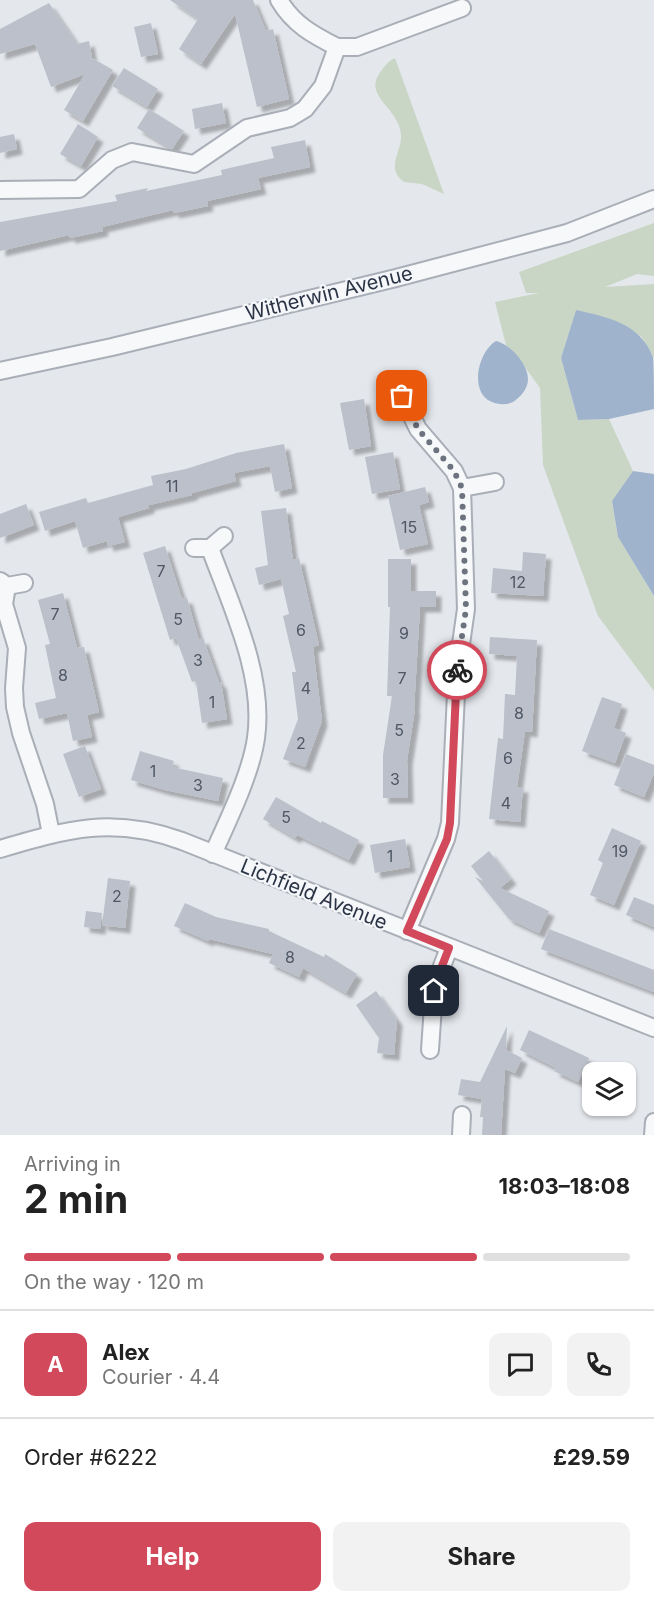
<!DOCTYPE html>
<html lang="en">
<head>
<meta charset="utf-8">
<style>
	body { margin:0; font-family:Inter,sans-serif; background:#f2f2f2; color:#222; height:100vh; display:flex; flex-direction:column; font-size:22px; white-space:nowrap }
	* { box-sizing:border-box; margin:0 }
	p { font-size:20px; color:#767676 }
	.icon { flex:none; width:33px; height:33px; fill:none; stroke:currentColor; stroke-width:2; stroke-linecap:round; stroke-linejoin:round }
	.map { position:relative; height:1135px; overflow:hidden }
	.panel { display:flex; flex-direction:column; background:#fff; flex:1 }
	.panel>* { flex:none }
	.buttons { position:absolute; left:582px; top:1062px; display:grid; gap:12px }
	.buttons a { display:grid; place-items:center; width:54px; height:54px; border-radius:12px; background:#fff; box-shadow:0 2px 4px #0004; font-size:30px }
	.pin { position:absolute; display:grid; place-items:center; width:51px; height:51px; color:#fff; margin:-26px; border-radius:12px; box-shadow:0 3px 9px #0006 }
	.courier { position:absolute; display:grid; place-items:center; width:60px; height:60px; margin:-30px; border:4px solid #d1495b; border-radius:50%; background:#fff; color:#222; box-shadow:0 2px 8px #0007 }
	.overview em { font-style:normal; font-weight:700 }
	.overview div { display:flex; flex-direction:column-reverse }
	.overview { display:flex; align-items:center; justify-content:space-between; height:102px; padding:0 24px }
	h1 { font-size:39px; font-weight:700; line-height:45px }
	.bar { display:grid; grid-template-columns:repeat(4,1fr); gap:9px 6px; align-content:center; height:72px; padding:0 24px }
	.bar i { height:8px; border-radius:4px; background:#e0e0e0 }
	.bar .selected { background:#d1495b }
	.bar p { grid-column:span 4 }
	.line { display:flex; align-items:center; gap:15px; padding:0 24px; border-top:2px solid #e0e0e0 }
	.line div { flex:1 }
	.round { display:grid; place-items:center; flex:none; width:63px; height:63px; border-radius:12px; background:#f2f2f2 }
	.button { display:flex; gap:12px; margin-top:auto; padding:12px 24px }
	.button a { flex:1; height:69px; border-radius:12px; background:#d1495b; color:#fff; font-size:24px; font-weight:700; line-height:69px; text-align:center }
	.button a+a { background:#f2f2f2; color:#222 }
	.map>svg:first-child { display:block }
	.green { fill:#c9d6c5 }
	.water { fill:#9fb4cc }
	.building { fill:#bbc0ca; filter:url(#shadow) }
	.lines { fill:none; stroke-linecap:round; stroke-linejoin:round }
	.minor-casing { stroke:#a9aeb7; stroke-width:20 }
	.minor { stroke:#f7f8fa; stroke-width:16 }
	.done { stroke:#6c737f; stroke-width:6; stroke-dasharray:0 10.8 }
	.route { stroke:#d1495b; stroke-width:8 }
	.labels { text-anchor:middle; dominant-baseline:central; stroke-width:4.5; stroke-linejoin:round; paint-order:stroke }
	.number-label { font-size:16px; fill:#4f5766 }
	.street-label { font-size:20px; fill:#2b3445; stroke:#f4f6f9 }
</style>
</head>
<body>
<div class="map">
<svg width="654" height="1135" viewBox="0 0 654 1135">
	<defs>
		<filter id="shadow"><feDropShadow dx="5.5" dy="5.5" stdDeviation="1.5" flood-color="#0004"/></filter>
	</defs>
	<rect width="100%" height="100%" fill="#e4e7ec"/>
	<g class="green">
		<path d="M395,58L444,194L422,184L404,182C385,168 402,152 401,135C400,109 364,97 379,74C384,67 387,62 395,58Z"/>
		<path d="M654,223V276L637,274L605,287L654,284V358L641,336L576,310L561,358L578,420L609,419L633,471L612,502L618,537L654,596V691L598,616L543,465L540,388L522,363L506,345L495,302L539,293H526L519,272Z"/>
	</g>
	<g class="water">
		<path d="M576,310C607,317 640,323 653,357C654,368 654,395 654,409L609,419L578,420L561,358Z"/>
		<path d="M496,341C510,344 528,364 528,379C528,387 523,394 517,399C513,403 506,405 500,404C467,401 476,353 496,341Z"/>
		<path d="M633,471L654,474V596L618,537L612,501Z"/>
	</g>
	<g class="building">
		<path d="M170,0H253L266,31L273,29L289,99L257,107L235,14L201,64L179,49L198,19Z"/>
		<path d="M49,3L77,44L89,41L92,58L113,70L83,121L64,110L85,74L51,87L35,44L0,54V29Z"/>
		<path d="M151,23L158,54L141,57L134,27Z"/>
		<path d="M124,68L158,89L147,107L112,86Z"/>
		<path d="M222,103L226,123L195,129L192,109Z"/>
		<path d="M149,109L184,131L172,149L137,128Z"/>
		<path d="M78,124L98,137L81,166L60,154Z"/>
		<path d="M14,134L17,149L0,153V137Z"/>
		<path d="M305,140L310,167L258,178L261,189L207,201L208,206L174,213L173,210L102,227L103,231L70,238L69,235L0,251V222L117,201L115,195L148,188L146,191L222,175L221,170L274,158L271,147Z"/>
		<path d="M364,399L371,446L349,450L340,403Z"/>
		<path d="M284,444L292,488L275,492L270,466L234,473L236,481L192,493V495L149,505V508L118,517L125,542L108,546L107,541L83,548L75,521L45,531L39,512L86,498L88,503L153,485L151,476L186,469L236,453Z"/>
		<path d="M393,452L400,489L372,494L365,457Z"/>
		<path d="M425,487L429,502L419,505L428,544L400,550L388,496Z"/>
		<path d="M26,504L34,525L0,538V514Z"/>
		<path d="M286,508L293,560L299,558L319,645L313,647L322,721L305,767L283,759L298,719L292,672H296L283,616L289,614L281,579L259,585L255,568L268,565L261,511Z"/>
		<path d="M165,546L182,599L187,598L199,640L203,638L219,682H221L227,719L202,723L196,681L192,682L176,638L170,640L143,553Z"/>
		<path d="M523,552L546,554L543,596L491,593L493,568L522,571Z"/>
		<path d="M388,559H411V591H436V607H420L414,709H415L407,760L408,798H383V755L392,696H387L390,607H388Z"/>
		<path d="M63,593L77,648L84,647L99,712L87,715L92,737L73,741L67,713L39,719L35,703L56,698L45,645L50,644L38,600Z"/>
		<path d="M490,637L537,640L532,732L525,731L517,787H523L520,822L489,819L498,738L503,739L505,694L515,695L517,656L489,654Z"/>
		<path d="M602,697L622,704L614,728L626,733L615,763L582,751Z"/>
		<path d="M85,746L101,789L79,797L63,754Z"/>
		<path d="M140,751L174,761L172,767L223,778L218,801L165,790L131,780Z"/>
		<path d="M626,754L654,765V773L644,797L614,785Z"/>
		<path d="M276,797L321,823L322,821L359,840L349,860L297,835L295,838L263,819Z"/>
		<path d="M612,828L641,841L614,905L590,895L603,863L598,860Z"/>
		<path d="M405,839L410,867L375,873L370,845Z"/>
		<path d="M489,851L511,879L500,888L549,911L539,933L509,919L475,877L483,881L471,866Z"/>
		<path d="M108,878L130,881L125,928L102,925Z"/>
		<path d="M634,897L654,905V927L626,915Z"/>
		<path d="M185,903L216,917L269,929V931L324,957L325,954L357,974L346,993L303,968L299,977L269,963L273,954L209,939L208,941L174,926Z"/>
		<path d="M86,911L102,913L100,929L84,927Z"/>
		<path d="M549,929L654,970V992L541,949Z"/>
		<path d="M376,991L397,1020L394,1055L377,1053L379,1038L356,1005Z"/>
		<path d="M507,1026L506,1050L522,1058L515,1073L505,1069L501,1135H482L483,1117H480L482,1099L458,1095L461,1079L480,1082Z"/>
		<path d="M529,1030L589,1058L578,1082L554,1071L556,1068L520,1050Z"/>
	</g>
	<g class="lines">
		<defs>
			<g id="minor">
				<path d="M279,0C293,24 313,35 337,47"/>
				<path d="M0,190L79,189L112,160L132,152L194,164L247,128L290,118L305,109L323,86L337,47H357L462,8"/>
				<path d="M0,371L112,347L396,278L567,233L654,199"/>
				<path d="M402,396L418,429L454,471L462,488L495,482"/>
				<path d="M194,548H210L224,536"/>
				<path d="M210,548C231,606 265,675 256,738C251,774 228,820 213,854"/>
				<path d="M0,581L7,586L24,583"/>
				<path d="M7,586L4,604L17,648L14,688L15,707L21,733L45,804L51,834"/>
				<path d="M0,849C68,829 113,816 182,841L654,1028"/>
				<path d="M407,931L446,839L450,823L457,672L466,609L462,488"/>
				<path d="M430,1050L434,991L437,979L449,948"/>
				<path d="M461,1135L462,1115"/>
				<path d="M653,1135L654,1122"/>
			</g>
		</defs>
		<use href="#minor" class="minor-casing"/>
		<use href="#minor" class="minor"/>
	</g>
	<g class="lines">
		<path class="done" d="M402,396L418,429L454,471L462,488L466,609L457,670"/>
		<path class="route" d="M434,991L437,979L449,948L407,931L447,839L450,823L457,670"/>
	</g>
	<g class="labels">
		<g class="number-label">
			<text x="172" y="486">11</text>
			<text x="409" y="527">15</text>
			<text x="161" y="571">7</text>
			<text x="518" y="582">12</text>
			<text x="55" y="614">7</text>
			<text x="178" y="619">5</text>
			<text x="301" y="630">6</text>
			<text x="404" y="633">9</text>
			<text x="198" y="660">3</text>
			<text x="63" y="675">8</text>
			<text x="402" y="678">7</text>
			<text x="306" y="688">4</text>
			<text x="212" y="702">1</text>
			<text x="519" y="713">8</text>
			<text x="399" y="730">5</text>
			<text x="301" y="743">2</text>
			<text x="508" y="758">6</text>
			<text x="153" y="771">1</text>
			<text x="395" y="779">3</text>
			<text x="198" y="785">3</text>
			<text x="506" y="803">4</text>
			<text x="286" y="817">5</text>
			<text x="620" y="851">19</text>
			<text x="390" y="856">1</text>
			<text x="117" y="896">2</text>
			<text x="290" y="957">8</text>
		</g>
		<g class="street-label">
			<text transform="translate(329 293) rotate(-14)">Witherwin Avenue</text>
			<text transform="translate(314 894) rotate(22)">Lichfield Avenue</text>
		</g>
	</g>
</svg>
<div class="buttons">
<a><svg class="icon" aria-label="layers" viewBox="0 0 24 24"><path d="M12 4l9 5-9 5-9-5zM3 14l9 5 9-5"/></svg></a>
</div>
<div class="pin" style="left:402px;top:396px;background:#ea580c"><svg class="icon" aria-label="bag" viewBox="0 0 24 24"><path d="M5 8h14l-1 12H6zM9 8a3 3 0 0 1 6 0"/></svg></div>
<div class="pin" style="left:434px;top:991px;background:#1f2937"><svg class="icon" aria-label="home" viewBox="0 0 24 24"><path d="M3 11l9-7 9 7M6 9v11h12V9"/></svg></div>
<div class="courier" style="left:457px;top:670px"><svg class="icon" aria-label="bike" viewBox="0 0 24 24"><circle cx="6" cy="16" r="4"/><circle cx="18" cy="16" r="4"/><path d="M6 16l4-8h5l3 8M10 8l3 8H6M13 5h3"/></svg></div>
</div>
<section class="panel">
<div class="overview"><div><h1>2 min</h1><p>Arriving in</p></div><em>18:03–18:08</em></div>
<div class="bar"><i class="selected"></i><i class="selected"></i><i class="selected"></i><i></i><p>On the way · 120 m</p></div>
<div class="line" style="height:108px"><b class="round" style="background:#d1495b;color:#fff">A</b><div><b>Alex</b><p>Courier · 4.4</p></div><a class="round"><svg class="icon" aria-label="chat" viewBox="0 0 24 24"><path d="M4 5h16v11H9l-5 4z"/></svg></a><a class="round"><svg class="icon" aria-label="phone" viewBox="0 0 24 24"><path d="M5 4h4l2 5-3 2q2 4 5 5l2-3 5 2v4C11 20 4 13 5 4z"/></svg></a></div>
<div class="line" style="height:78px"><div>Order #6222</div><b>£29.59</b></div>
<div class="button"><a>Help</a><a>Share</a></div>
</section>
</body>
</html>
